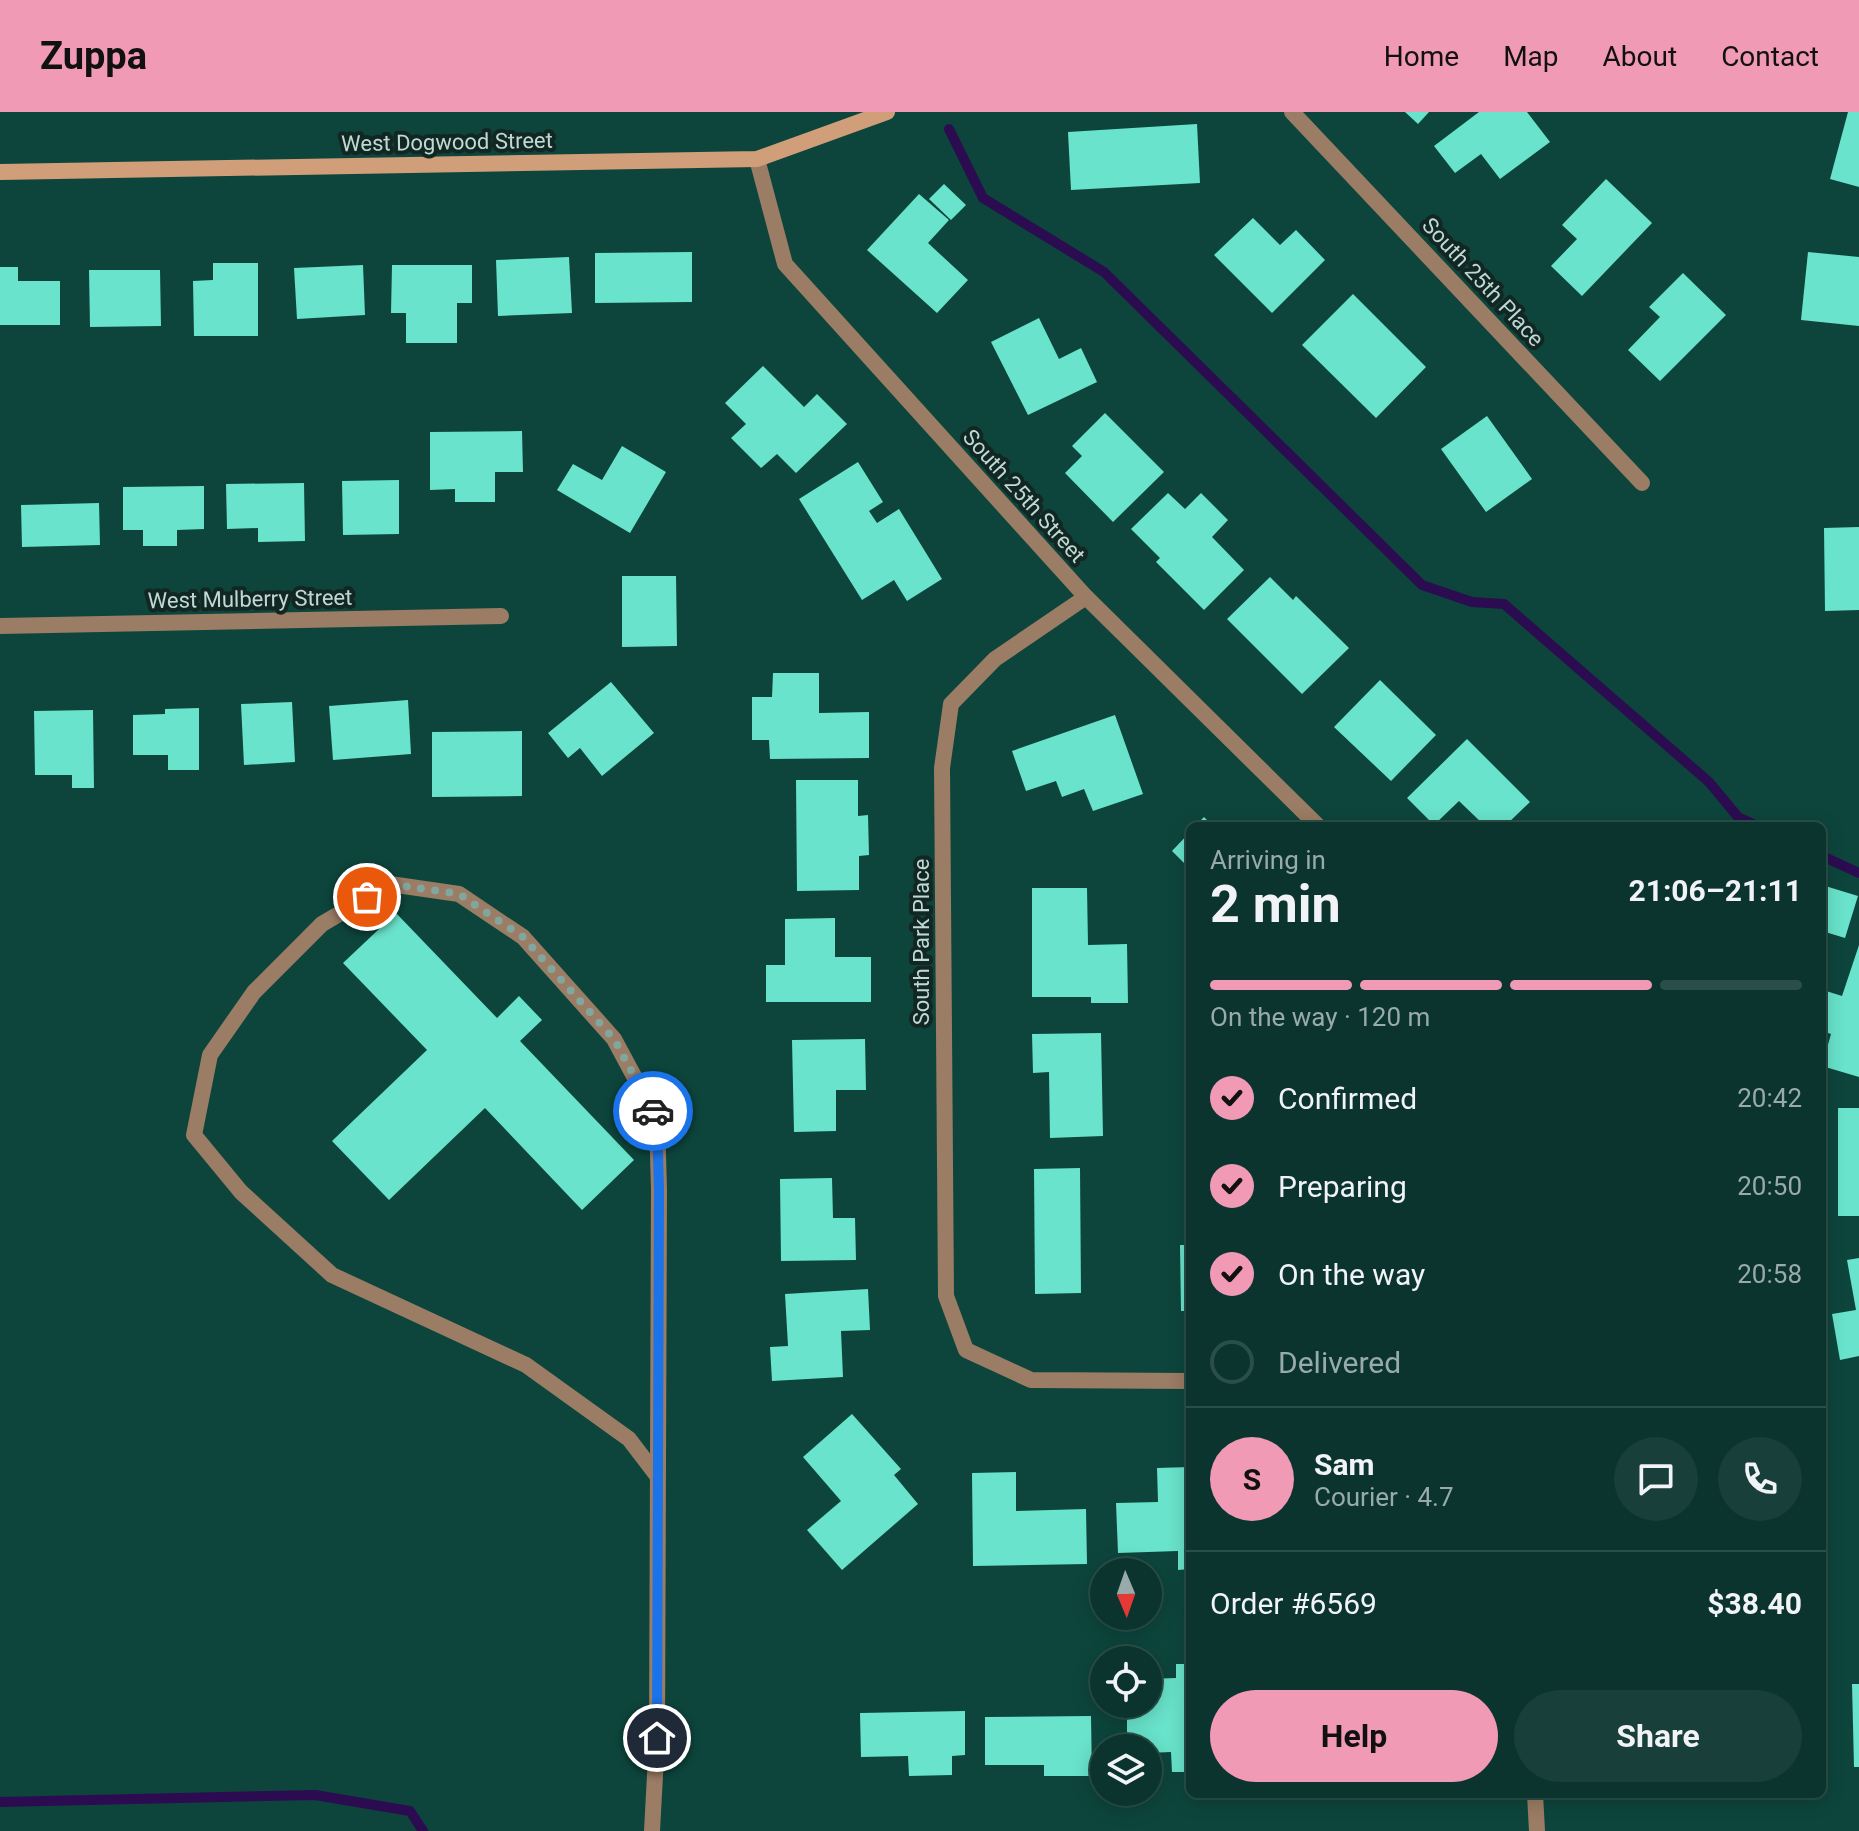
<!DOCTYPE html>
<html lang="en">
<head>
<meta charset="utf-8">
<style>
	body { margin:0; font-family:Roboto,sans-serif; background:#183f39; color:#f1f3f6; height:100vh; display:flex; flex-direction:column; font-size:30px; white-space:nowrap }
	* { box-sizing:border-box; margin:0 }
	p { font-size:26px; color:#9aa }
	.icon { flex:none; width:44px; height:44px; fill:none; stroke:currentColor; stroke-width:2; stroke-linecap:round; stroke-linejoin:round }
	.map { position:relative; flex:1; overflow:hidden }
	.drawer { position:absolute; left:1186px; top:710px; width:640px; height:976px; display:flex; flex-direction:column; background:#0a342d; border-radius:12px; box-shadow:0 4px 20px #0003,0 0 0 2px #2a4f49 }
	.drawer>* { flex:none }
	.needle { width:52px; rotate:178deg }
	.tools { position:absolute; left:1090px; top:1446px; display:grid; gap:16px }
	.tools a { display:grid; place-items:center; width:72px; height:72px; border-radius:50%; background:#0a342d; box-shadow:0 4px 20px #0003,0 0 0 2px #2a4f49; font-size:40px }
	.pin { position:absolute; display:grid; place-items:center; width:68px; height:68px; color:#fff; margin:-34px; border:4px solid #fff; border-radius:50%; box-shadow:0 2px 8px #0007 }
	.courier { position:absolute; display:grid; place-items:center; width:80px; height:80px; margin:-40px; border:6px solid #1a73e8; border-radius:50%; background:#fff; color:#222; box-shadow:0 2px 10px #0007 }
	.head em { font-style:normal; font-weight:700 }
	.head div { display:flex; flex-direction:column-reverse }
	.head { display:flex; align-items:center; justify-content:space-between; height:136px; padding:0 24px }
	h1 { font-size:52px; font-weight:700; line-height:60px }
	.bar { display:grid; grid-template-columns:repeat(4,1fr); gap:12px 8px; align-content:center; height:96px; padding:0 24px }
	.bar i { height:10px; border-radius:6px; background:#2a4f49 }
	.bar .selected { background:#f09ab6 }
	.bar p { grid-column:span 4 }
	.line { display:flex; align-items:center; gap:20px; padding:0 24px; border-top:2px solid #2a4f49 }
	.line div { flex:1 }
	.round { display:grid; place-items:center; flex:none; width:84px; height:84px; border-radius:42px; background:#183f39 }
	ol { padding:0 24px; list-style:none }
	li { display:flex; align-items:center; gap:24px; height:88px }
	li p { margin-inline-start:auto }
	li .icon { padding:8px; border-radius:50%; background:#f09ab6; color:#111; stroke-width:4 }
	li:last-child { color:#9aa }
	li i { width:44px; height:44px; border:4px solid #2a4f49; border-radius:50% }
	.cta { display:flex; gap:16px; margin-top:auto; padding:16px 24px }
	.cta a { flex:1; height:92px; border-radius:48px; background:#f09ab6; color:#111; font-size:32px; font-weight:700; line-height:92px; text-align:center }
	.cta a+a { background:#183f39; color:#f1f3f6 }
	header { display:flex; align-items:center; gap:48px; box-sizing:border-box; height:112px; padding:0 40px; background:#f09ab6; color:#111 }
	header strong { font-size:38px }
	nav { display:flex; gap:44px; margin-inline-start:auto; font-size:28px }
	.map>svg:first-child { display:block }
	.lines { fill:none; stroke-linecap:round; stroke-linejoin:round }
	.stream { stroke:#2c0c51; stroke-width:10 }
	.building { fill:#69e3cb }
	.lane { stroke:#9b7c64; stroke-width:16 }
	.street { stroke:#9b7c64; stroke-width:16 }
	.secondary { stroke:#d09f79; stroke-width:16 }
	.done { stroke:#81a69e; stroke-width:8; stroke-dasharray:0 14.4 }
	.route { stroke:#1a73e8; stroke-width:10 }
	.labels { text-anchor:middle; dominant-baseline:central; stroke-width:8; stroke-linejoin:round; paint-order:stroke }
	.street-label { font-size:22px; fill:#bfdad3; stroke:#122723 }
</style>
</head>
<body>
<header>
<strong>Zuppa</strong>
<nav><a>Home</a><a>Map</a><a>About</a><a>Contact</a></nav>
</header>
<div class="map">
<svg width="1859" height="1719" viewBox="0 0 1859 1719">
	<rect width="100%" height="100%" fill="#0d453c"/>
	<g class="lines">
		<g class="stream">
			<path d="M949,17L983,86L1104,160L1422,473L1472,490L1504,492L1709,670L1738,705L1757,714"/>
			<path d="M1822,744L1859,761"/>
			<path d="M0,1690L315,1683L410,1699L423,1719"/>
		</g>
	</g>
	<g class="building">
		<path d="M1405,0H1429L1418,12Z"/>
		<path d="M1479,0H1527L1550,30L1500,67L1481,42L1455,61L1434,34Z"/>
		<path d="M1848,0H1859V75L1830,67Z"/>
		<path d="M1197,12L1200,71L1071,78L1068,20Z"/>
		<path d="M1606,67L1652,111L1582,184L1551,154L1577,127L1562,113Z"/>
		<path d="M944,72L966,93L951,108L929,87Z"/>
		<path d="M919,82L949,108L928,131L968,168L937,201L867,138Z"/>
		<path d="M1253,106L1280,133L1296,118L1325,148L1272,201L1214,143Z"/>
		<path d="M692,140V190L595,191V141Z"/>
		<path d="M1808,140L1859,145V214L1801,208Z"/>
		<path d="M569,145L572,201L498,204L496,148Z"/>
		<path d="M213,151H258V224H194L193,169L213,168Z"/>
		<path d="M363,153L365,203L297,207L294,156Z"/>
		<path d="M392,153H472V191H457V231H406V201H391Z"/>
		<path d="M0,155H18V169H60V213H0Z"/>
		<path d="M89,158H160L161,214L90,215Z"/>
		<path d="M1683,161L1726,203L1660,269L1628,238L1660,205L1649,195Z"/>
		<path d="M1353,182L1426,255L1376,306L1302,233Z"/>
		<path d="M1039,206L1059,247L1081,236L1097,270L1028,303L991,230Z"/>
		<path d="M763,254L804,295L817,282L847,312L796,361L777,342L761,356L731,326L746,312L725,291Z"/>
		<path d="M1105,301L1164,360L1113,410L1065,361L1082,344L1072,334Z"/>
		<path d="M1487,304L1532,367L1486,400L1441,337Z"/>
		<path d="M522,319L523,360H495V390H455V377L430,378V320Z"/>
		<path d="M622,334L666,360L630,421L557,378L573,352L602,368Z"/>
		<path d="M858,350L883,390L869,399L877,411L899,397L942,467L907,489L894,468L862,488L799,387Z"/>
		<path d="M399,368V422L343,423L342,369Z"/>
		<path d="M304,371L305,429L258,430V416L227,417L226,372Z"/>
		<path d="M204,374V417L177,418V434H143V418H123V375Z"/>
		<path d="M1168,381L1185,397L1201,381L1228,408L1212,425L1244,458L1204,498L1156,450L1160,446L1131,417Z"/>
		<path d="M99,391L100,433L22,435L21,393Z"/>
		<path d="M1859,415V498L1825,499L1824,416Z"/>
		<path d="M622,464H676L677,534L622,535Z"/>
		<path d="M1270,465L1293,488L1296,484L1349,536L1302,582L1227,507Z"/>
		<path d="M773,561H819V601L869,600V646L770,647L769,628H752V585H772Z"/>
		<path d="M1380,568L1436,623L1391,669L1334,615Z"/>
		<path d="M611,570L654,621L602,664L580,636L568,646L548,621Z"/>
		<path d="M408,588L411,642L333,648L329,594Z"/>
		<path d="M292,590L295,650L244,653L241,592Z"/>
		<path d="M199,596V658H168V643H133V603L165,602V597Z"/>
		<path d="M93,598L94,676H72V663H35L34,599Z"/>
		<path d="M1115,603L1143,682L1093,699L1084,677L1062,685L1056,669L1026,679L1012,639Z"/>
		<path d="M522,619V684L432,685V620Z"/>
		<path d="M1467,627L1530,690L1505,714H1485L1459,689L1434,713L1407,686Z"/>
		<path d="M796,668H858V704L868,703L869,743L859,744V778L797,779Z"/>
		<path d="M1204,705L1213,714H1195Z"/>
		<path d="M1190,720V757L1172,739Z"/>
		<path d="M1822,773L1858,784L1845,826L1822,819Z"/>
		<path d="M1032,776H1087L1088,833L1127,832L1128,891H1091V885H1032Z"/>
		<path d="M396,801L497,906L519,884L542,908L520,929L634,1048L582,1098L485,996L389,1088L332,1029L427,938L343,851Z"/>
		<path d="M835,806V845H871V890H766V853H785V807Z"/>
		<path d="M1859,833V965L1822,954L1831,922L1822,919V881L1823,878L1842,884Z"/>
		<path d="M1101,921L1103,1024L1050,1026L1049,960L1033,961L1032,922Z"/>
		<path d="M865,927L866,978H836V1019L794,1020L792,928Z"/>
		<rect x="1838" y="996" width="21" height="108"/>
		<path d="M1080,1056L1081,1181L1035,1182L1034,1057Z"/>
		<path d="M832,1066L833,1106H855L856,1148L781,1149L780,1067Z"/>
		<path d="M1180,1133H1190V1199H1181Z"/>
		<path d="M1859,1146V1244L1840,1248L1832,1202L1856,1198L1847,1148Z"/>
		<path d="M868,1177L870,1218L841,1219L843,1265L772,1269L770,1235L788,1234L785,1182Z"/>
		<path d="M852,1302L901,1357L894,1363L918,1392L842,1458L807,1418L841,1389L803,1345Z"/>
		<path d="M1190,1355V1457L1178,1458V1439L1118,1441L1116,1391L1158,1390L1157,1356Z"/>
		<path d="M1016,1360V1399L1086,1397L1087,1452L973,1454L972,1361Z"/>
		<path d="M1176,1552H1190V1660H1172L1171,1640L1148,1641L1146,1626L1127,1627V1592H1148V1567L1176,1566Z"/>
		<path d="M1852,1572H1859V1655H1854Z"/>
		<path d="M965,1599V1643L952,1644V1663L909,1664L908,1644L861,1645L860,1601Z"/>
		<path d="M1091,1604L1092,1664H1044V1653H985V1605Z"/>
	</g>
	<g class="lines">
		<path class="lane" d="M652,1719L657,1626L659,1078L657,1007L614,927L523,825L459,782L390,772L322,812L254,880L210,943L194,1023L241,1080L332,1163L526,1253L629,1327L658,1365"/>
		<g class="street">
			<path d="M1292,0L1642,371"/>
			<path d="M757,47L785,152L1086,485L1318,714"/>
			<path d="M1086,485L995,547L951,592L942,656L946,1184L966,1238L1031,1268L1190,1269"/>
			<path d="M0,514L501,504"/>
			<path d="M1535,1682L1537,1719"/>
		</g>
		<path class="secondary" d="M0,60L757,47L887,0"/>
	</g>
	<g class="lines">
		<path class="done" d="M367,785L390,772L459,782L523,825L614,927L653,999"/>
		<path class="route" d="M653,999L657,1007L659,1078L657,1626"/>
	</g>
	<g class="labels">
		<g class="street-label">
			<text transform="translate(447 30) rotate(-1)">West Dogwood Street</text>
			<text transform="translate(1483 170) rotate(47)">South 25th Place</text>
			<text transform="translate(1024 384) rotate(48)">South 25th Street</text>
			<text transform="translate(250 487) rotate(-1)">West Mulberry Street</text>
			<text transform="translate(921 830) rotate(-90)">South Park Place</text>
		</g>
	</g>
</svg>
<div class="tools">
<a><svg class="needle" viewBox="-14 -14 28 28"><path d="M0-13l5 13h-10z" fill="#e53935"/><path d="M0 13l5-13h-10z" fill="#9aa"/></svg></a>
<a><svg class="icon" aria-label="locate" viewBox="0 0 24 24"><circle cx="12" cy="12" r="6"/><path d="M12 2v4M12 18v4M2 12h4M18 12h4"/></svg></a>
<a><svg class="icon" aria-label="layers" viewBox="0 0 24 24"><path d="M12 4l9 5-9 5-9-5zM3 14l9 5 9-5"/></svg></a>
</div>
<div class="pin" style="left:367px;top:785px;background:#ea580c"><svg class="icon" aria-label="bag" viewBox="0 0 24 24"><path d="M5 8h14l-1 12H6zM9 8a3 3 0 0 1 6 0"/></svg></div>
<div class="pin" style="left:657px;top:1626px;background:#1f2937"><svg class="icon" aria-label="home" viewBox="0 0 24 24"><path d="M3 11l9-7 9 7M6 9v11h12V9"/></svg></div>
<div class="courier" style="left:653px;top:999px"><svg class="icon" aria-label="car" viewBox="0 0 24 24"><path d="M5 17H2v-5l4-1 3-4h7l3 4 3 1v5h-3M9 17h6M6 11h13"/><circle cx="7" cy="17" r="2"/><circle cx="17" cy="17" r="2"/></svg></div>
<section class="drawer">
<div class="head"><div><h1>2 min</h1><p>Arriving in</p></div><em>21:06–21:11</em></div>
<div class="bar"><i class="selected"></i><i class="selected"></i><i class="selected"></i><i></i><p>On the way · 120 m</p></div>
<ol>
<li><svg class="icon" aria-label="check" viewBox="0 0 24 24"><path d="M5 12l5 5 9-10"/></svg>Confirmed<p>20:42</p></li>
<li><svg class="icon" aria-label="check" viewBox="0 0 24 24"><path d="M5 12l5 5 9-10"/></svg>Preparing<p>20:50</p></li>
<li><svg class="icon" aria-label="check" viewBox="0 0 24 24"><path d="M5 12l5 5 9-10"/></svg>On the way<p>20:58</p></li>
<li><i></i>Delivered</li>
</ol>
<div class="line" style="height:144px"><b class="round" style="background:#f09ab6;color:#111">S</b><div><b>Sam</b><p>Courier · 4.7</p></div><a class="round"><svg class="icon" aria-label="chat" viewBox="0 0 24 24"><path d="M4 5h16v11H9l-5 4z"/></svg></a><a class="round"><svg class="icon" aria-label="phone" viewBox="0 0 24 24"><path d="M5 4h4l2 5-3 2q2 4 5 5l2-3 5 2v4C11 20 4 13 5 4z"/></svg></a></div>
<div class="line" style="height:104px"><div>Order #6569</div><b>$38.40</b></div>
<div class="cta"><a>Help</a><a>Share</a></div>
</section>
</div>
</body>
</html>
